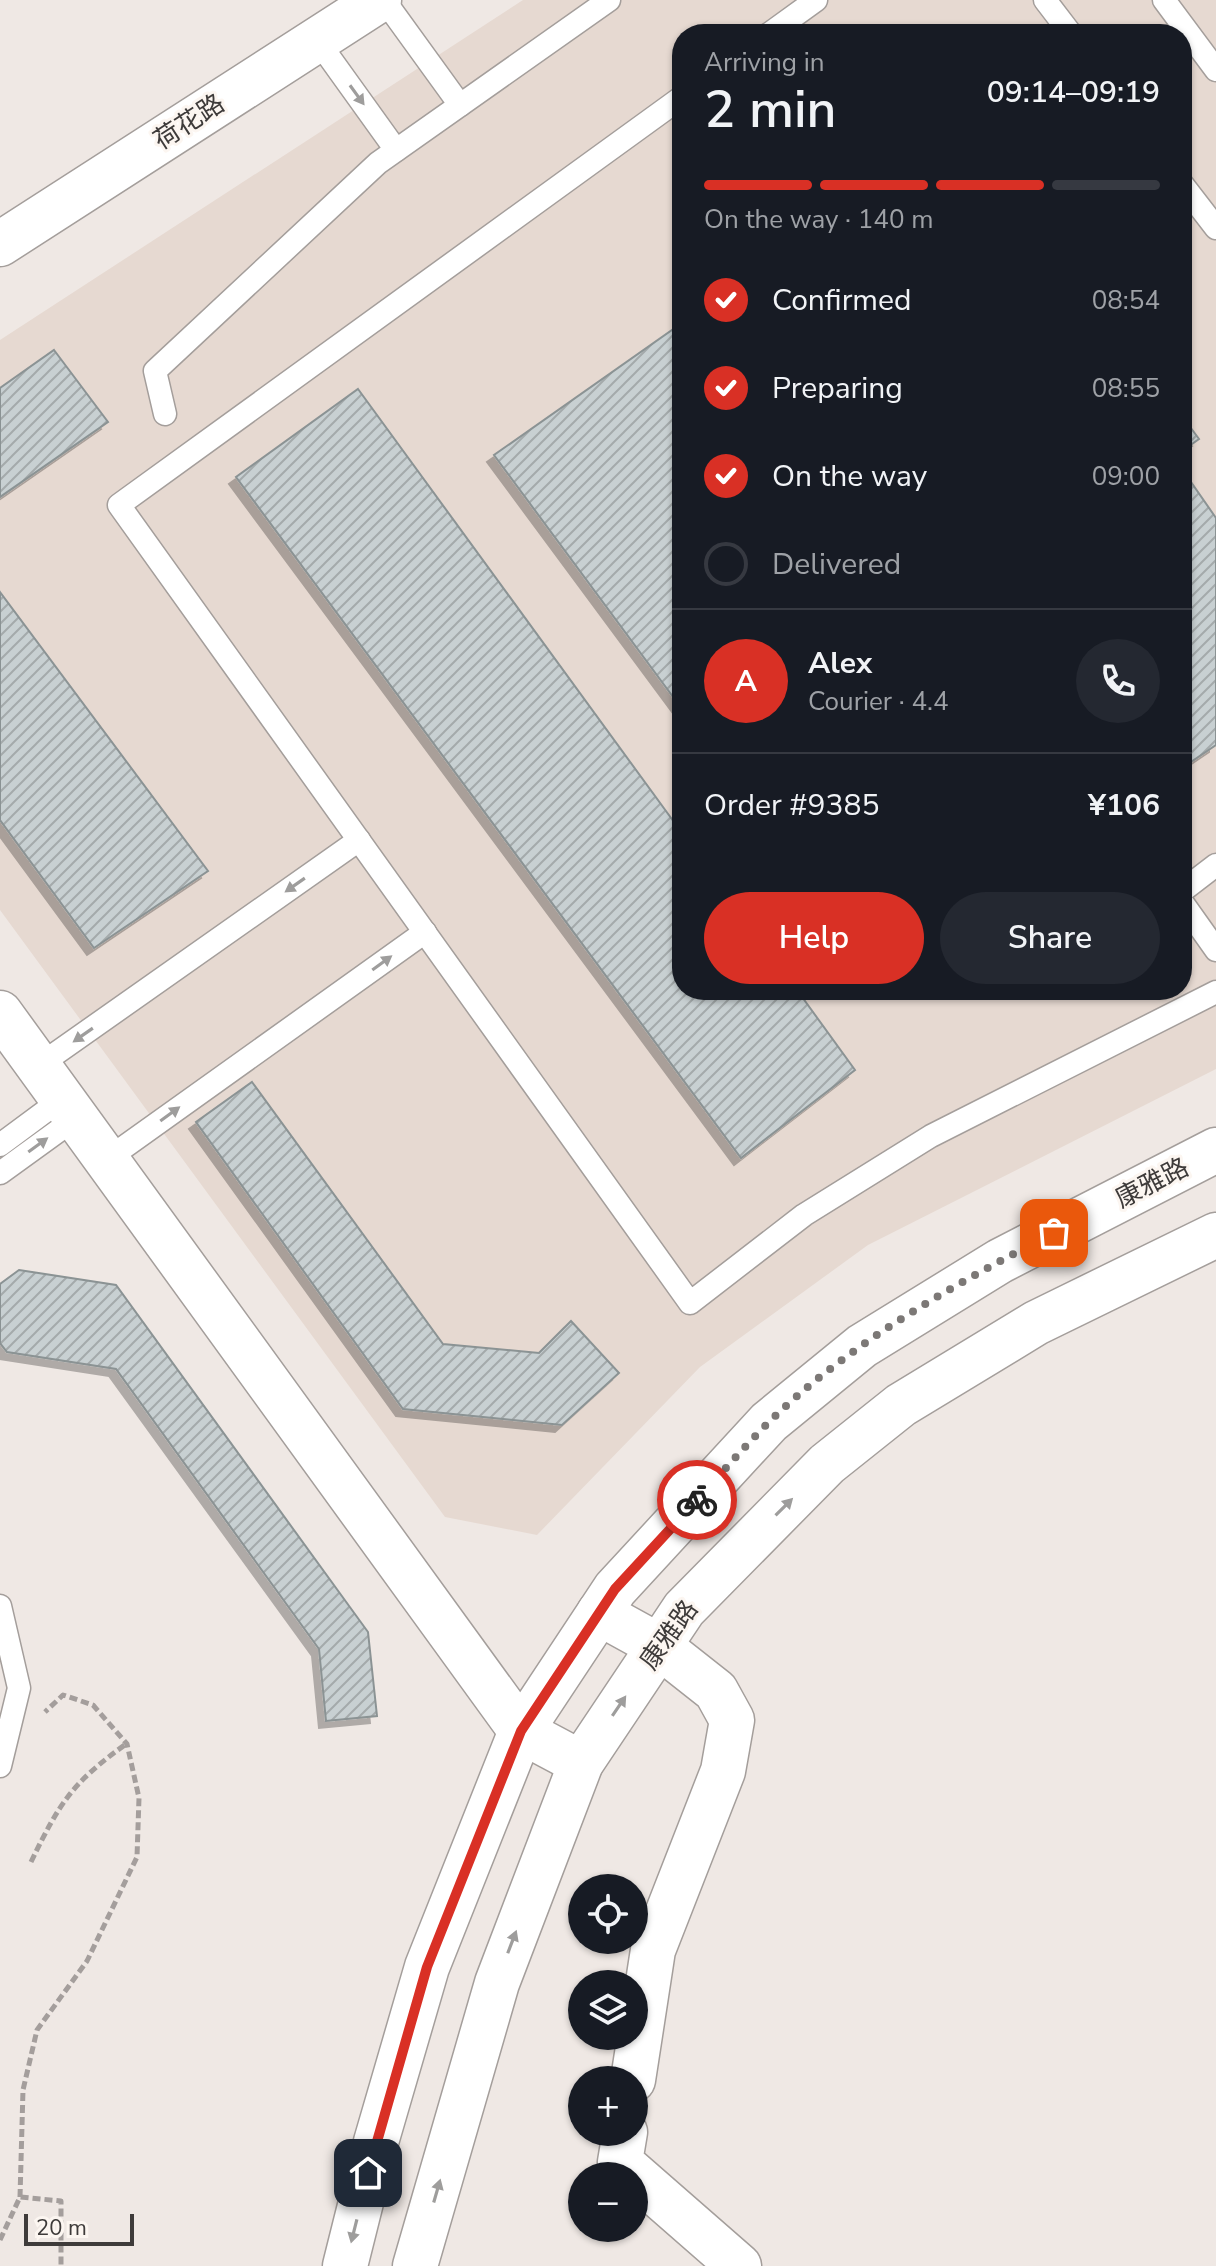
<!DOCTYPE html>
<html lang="en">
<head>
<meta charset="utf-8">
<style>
	body { margin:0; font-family:"Nunito Sans","Noto Sans SC",sans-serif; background:#242831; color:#f1f3f6; height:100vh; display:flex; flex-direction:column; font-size:30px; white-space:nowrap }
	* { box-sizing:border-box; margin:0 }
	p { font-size:26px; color:#9ea1a6 }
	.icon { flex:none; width:44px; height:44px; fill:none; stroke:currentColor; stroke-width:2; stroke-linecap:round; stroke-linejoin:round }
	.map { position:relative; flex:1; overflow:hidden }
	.side { position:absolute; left:672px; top:24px; width:520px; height:976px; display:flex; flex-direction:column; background:#171b24; border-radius:32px; box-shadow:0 2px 6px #0004 }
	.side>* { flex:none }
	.fabs { position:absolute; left:568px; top:1874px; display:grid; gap:16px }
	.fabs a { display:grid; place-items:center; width:80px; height:80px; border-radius:50%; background:#171b24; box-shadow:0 2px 6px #0004; font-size:40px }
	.scale { position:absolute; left:24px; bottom:20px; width:110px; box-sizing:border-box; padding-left:8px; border:4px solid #3e3b3a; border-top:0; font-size:22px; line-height:28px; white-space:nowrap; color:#3e3b3a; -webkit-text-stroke:6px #fcf6f1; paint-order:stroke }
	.pin { position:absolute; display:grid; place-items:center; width:68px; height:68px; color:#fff; margin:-34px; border-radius:16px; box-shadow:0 4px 12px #0006 }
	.courier { position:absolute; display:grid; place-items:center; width:80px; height:80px; margin:-40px; border:6px solid #d93025; border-radius:50%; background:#fff; color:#222; box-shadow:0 2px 10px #0007 }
	.head em { font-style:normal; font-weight:600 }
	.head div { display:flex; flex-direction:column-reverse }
	.head { display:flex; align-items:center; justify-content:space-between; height:136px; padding:0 32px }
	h1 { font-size:52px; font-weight:600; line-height:60px }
	.bar { display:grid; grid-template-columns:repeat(4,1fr); gap:12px 8px; align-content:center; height:96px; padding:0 32px }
	.bar i { height:10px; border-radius:6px; background:#363941 }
	.bar .selected { background:#d93025 }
	.bar p { grid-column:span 4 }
	.line { display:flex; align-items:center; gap:20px; padding:0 32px; border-top:2px solid #363941 }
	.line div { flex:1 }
	.round { display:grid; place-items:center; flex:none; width:84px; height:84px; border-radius:42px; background:#242831 }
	ol { padding:0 32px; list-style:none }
	li { display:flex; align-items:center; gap:24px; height:88px }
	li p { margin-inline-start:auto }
	li .icon { padding:8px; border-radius:50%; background:#d93025; color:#fff; stroke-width:4 }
	li:last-child { color:#9ea1a6 }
	li i { width:44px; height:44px; border:4px solid #363941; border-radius:50% }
	.button { display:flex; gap:16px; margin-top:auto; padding:16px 32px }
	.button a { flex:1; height:92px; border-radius:48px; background:#d93025; color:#fff; font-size:32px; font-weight:600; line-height:92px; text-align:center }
	.button a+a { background:#242831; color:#f1f3f6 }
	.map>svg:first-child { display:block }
	.built { fill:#e6d9d1; fill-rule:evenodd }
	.building { fill:url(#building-hatch); stroke:#8b9394; stroke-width:2; filter:url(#shadow) }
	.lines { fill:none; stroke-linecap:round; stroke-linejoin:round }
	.lane-casing { stroke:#a49e9b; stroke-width:25 }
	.street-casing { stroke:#a49e9b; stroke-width:47 }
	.secondary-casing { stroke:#a49e9b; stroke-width:47 }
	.path { stroke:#a49e9c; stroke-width:5; stroke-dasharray:8 4; stroke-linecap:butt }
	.lane { stroke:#fff; stroke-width:22 }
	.street { stroke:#fff; stroke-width:44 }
	.secondary { stroke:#fff; stroke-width:44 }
	.oneway { fill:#9e9d9c }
	.done { stroke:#7c7876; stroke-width:8; stroke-dasharray:0 14.4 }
	.route { stroke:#d93025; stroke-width:10 }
	.labels { text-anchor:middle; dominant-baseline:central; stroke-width:6; stroke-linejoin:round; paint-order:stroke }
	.street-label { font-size:26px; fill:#3e3b3a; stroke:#fcf6f1 }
</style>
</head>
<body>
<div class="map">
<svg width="1216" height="2266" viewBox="0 0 1216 2266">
	<defs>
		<pattern id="building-hatch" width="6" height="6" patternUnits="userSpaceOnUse" patternTransform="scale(2)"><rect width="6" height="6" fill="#c8d0d2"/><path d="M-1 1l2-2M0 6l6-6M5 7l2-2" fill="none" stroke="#a4aaab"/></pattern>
		<filter id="shadow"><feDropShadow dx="-7" dy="7" stdDeviation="0" flood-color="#0004"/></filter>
	</defs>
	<rect width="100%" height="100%" fill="#efe8e4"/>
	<path class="built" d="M523,0H1216V1069L868,1245L700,1367L537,1535L445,1517L0,910V340ZM682,34H1182V990H682Z"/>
	<g class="building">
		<path d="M682,323V709L494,455Z"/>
		<path d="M54,350L108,422L0,497V388Z"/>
		<path d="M358,389L682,833V990H797L855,1070L741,1158L236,477Z"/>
		<path d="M1182,416L1199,439L1182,451Z"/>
		<path d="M1182,469L1216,518V745L1182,768Z"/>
		<path d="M0,592L208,871L94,948L0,820Z"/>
		<path d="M252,1082L443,1344L539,1353L571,1321L619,1373L562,1425L403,1409L196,1122Z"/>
		<path d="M19,1270L116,1285L368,1632L377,1716L326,1721L319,1649L116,1369L7,1352L0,1343V1284Z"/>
	</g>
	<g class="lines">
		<defs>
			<g id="lane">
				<path d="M384,0L460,105"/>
				<path d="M1045,0L1071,34"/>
				<path d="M1164,0L1216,70"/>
				<path d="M769,34L816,0"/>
				<path d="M317,40L396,150"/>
				<path d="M682,97L119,505L690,1303L804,1215L931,1136L1216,992"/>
				<path d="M1182,184L1216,228"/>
				<path d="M165,414L155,371L378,163L609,0"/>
				<path d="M1182,891L1216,865"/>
				<path d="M1182,902L1216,950"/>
				<path d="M38,1066L359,840"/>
				<path d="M0,1145L62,1099"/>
				<path d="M106,1160L425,932"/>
				<path d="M0,1173L76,1118"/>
				<path d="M0,1606L19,1688L0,1766"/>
			</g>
			<g id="street">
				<path d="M599,1613L659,1646L716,1691L732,1720L723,1771L653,1950L633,2080"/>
				<path d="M625,2132L620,2162L739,2266"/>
			</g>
			<g id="secondary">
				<path d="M0,244L379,0"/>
				<path d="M0,1013L521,1731L581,1763"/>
				<path d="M345,2266L376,2142L427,1967L521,1731L615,1589L769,1422L862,1346L1000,1261L1216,1150"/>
				<path d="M415,2266L497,1983L581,1763L684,1609L827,1464L901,1405L1036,1323L1216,1235"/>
			</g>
		</defs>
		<use href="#lane" class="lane-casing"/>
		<use href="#street" class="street-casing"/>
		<use href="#secondary" class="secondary-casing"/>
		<g class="path">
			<path d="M31,1862C60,1802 72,1783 126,1744"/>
			<path d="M20,2197L23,2090L37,2030L87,1961L137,1857L139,1798L127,1744L93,1705L63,1695L45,1712"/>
			<path d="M0,2240L20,2197L61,2201V2266"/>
		</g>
		<use href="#lane" class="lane"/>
		<use href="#street" class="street"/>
		<use href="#secondary" class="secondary"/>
	</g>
	<defs><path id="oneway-solid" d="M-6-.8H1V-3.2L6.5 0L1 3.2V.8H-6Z" transform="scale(2)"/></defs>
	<g class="oneway">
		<use href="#oneway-solid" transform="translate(357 95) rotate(54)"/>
		<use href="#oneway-solid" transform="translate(295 885) rotate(145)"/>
		<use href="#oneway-solid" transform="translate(382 963) rotate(-36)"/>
		<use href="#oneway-solid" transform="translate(83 1035) rotate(145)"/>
		<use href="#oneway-solid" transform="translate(170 1114) rotate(-36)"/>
		<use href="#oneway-solid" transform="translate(38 1145) rotate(-36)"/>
		<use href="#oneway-solid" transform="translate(784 1507) rotate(-45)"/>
		<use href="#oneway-solid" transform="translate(619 1706) rotate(-56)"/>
		<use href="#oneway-solid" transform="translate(512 1942) rotate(-69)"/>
		<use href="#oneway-solid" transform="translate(437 2191) rotate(-74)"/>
		<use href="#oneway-solid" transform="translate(354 2231) rotate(104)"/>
	</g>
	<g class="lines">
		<path class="done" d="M697,1500C720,1475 743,1448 768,1423C848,1344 954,1284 1054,1233"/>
		<path class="route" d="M368,2173L427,1967L521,1731L615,1589L697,1500"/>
	</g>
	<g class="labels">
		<g class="street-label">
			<text transform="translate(189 122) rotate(-33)">荷花路</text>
			<text transform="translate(1152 1183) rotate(-27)">康雅路</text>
			<text transform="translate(669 1635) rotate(-54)">康雅路</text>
		</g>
	</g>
</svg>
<div class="fabs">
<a><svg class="icon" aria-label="locate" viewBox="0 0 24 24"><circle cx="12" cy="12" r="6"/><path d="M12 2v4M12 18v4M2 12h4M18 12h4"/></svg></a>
<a><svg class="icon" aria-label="layers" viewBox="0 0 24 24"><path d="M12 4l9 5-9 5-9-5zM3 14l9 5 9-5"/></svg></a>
<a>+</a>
<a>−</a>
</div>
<div class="scale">20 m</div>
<div class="pin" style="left:1054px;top:1233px;background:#ea580c"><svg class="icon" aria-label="bag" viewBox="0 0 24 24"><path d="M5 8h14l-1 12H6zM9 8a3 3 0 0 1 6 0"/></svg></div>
<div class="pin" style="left:368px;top:2173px;background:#1f2937"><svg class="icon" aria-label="home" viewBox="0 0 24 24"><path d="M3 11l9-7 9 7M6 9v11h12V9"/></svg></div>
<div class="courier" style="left:697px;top:1500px"><svg class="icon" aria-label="bike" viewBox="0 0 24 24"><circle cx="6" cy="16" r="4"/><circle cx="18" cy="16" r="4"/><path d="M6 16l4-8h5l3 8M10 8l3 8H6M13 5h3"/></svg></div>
<section class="side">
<div class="head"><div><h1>2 min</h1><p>Arriving in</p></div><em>09:14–09:19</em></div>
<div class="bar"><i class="selected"></i><i class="selected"></i><i class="selected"></i><i></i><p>On the way · 140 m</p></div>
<ol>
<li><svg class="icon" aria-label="check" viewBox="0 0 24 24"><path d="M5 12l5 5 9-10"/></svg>Confirmed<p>08:54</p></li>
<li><svg class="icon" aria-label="check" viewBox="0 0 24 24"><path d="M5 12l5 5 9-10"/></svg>Preparing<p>08:55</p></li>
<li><svg class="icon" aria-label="check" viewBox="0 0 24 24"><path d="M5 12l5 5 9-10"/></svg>On the way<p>09:00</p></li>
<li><i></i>Delivered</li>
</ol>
<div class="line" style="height:144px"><b class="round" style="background:#d93025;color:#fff">A</b><div><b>Alex</b><p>Courier · 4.4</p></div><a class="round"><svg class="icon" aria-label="phone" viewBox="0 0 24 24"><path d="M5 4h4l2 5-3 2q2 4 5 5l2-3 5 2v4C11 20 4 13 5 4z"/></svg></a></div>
<div class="line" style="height:104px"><div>Order #9385</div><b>¥106</b></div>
<div class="button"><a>Help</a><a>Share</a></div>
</section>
</div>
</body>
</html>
